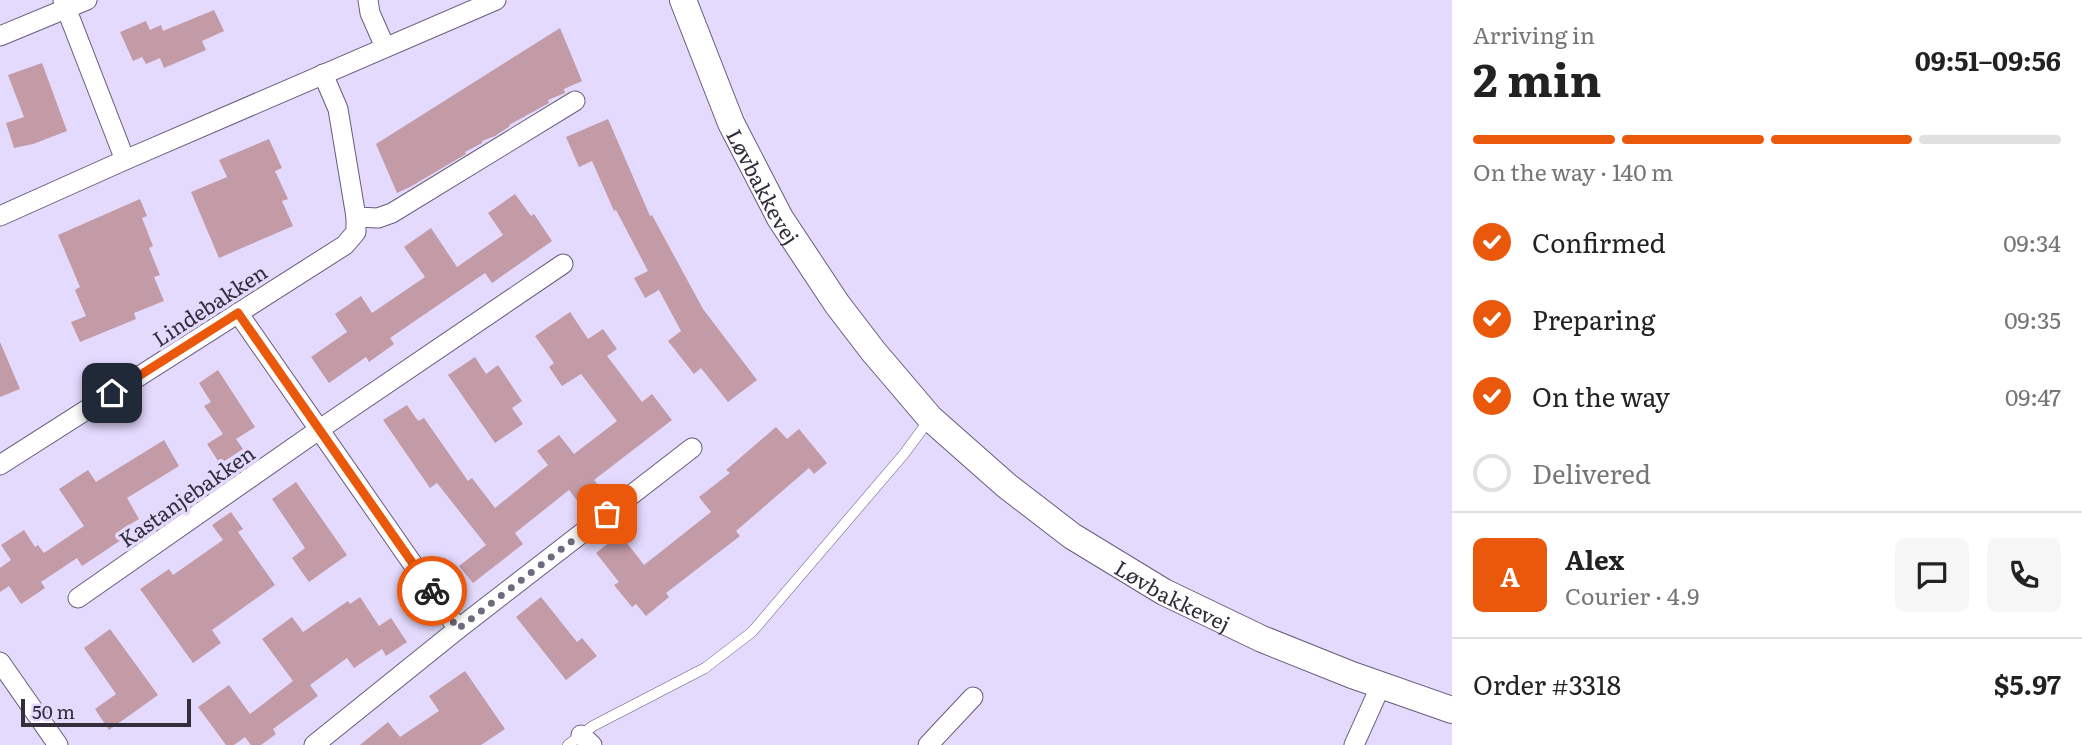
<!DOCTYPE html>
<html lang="en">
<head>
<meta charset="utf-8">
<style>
	body { margin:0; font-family:Literata,serif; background:#f6f6f6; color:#222; height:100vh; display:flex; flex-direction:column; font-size:26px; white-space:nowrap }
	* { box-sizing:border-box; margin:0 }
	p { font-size:23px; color:#767676 }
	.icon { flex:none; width:38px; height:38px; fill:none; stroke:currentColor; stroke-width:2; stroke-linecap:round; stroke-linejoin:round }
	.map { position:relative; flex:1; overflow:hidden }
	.panel { display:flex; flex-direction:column; background:#fff; width:630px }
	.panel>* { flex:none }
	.scale { position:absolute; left:21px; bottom:18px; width:170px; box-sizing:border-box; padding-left:7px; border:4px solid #322e3c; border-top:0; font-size:19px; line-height:24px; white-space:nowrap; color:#322e3c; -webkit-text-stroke:5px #e4dafe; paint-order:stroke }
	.pin { position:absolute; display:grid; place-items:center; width:60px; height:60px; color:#fff; margin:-30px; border-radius:14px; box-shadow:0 4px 10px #0006 }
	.courier { position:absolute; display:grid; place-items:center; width:70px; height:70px; margin:-35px; border:5px solid #ea580c; border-radius:50%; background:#fff; color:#222; box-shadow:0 2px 9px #0007 }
	.overview em { font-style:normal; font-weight:700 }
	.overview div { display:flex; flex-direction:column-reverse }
	.overview { display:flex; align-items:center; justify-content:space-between; height:119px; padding:0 21px }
	h1 { font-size:46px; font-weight:700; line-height:52px }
	.bar { display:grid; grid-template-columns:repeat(4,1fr); gap:10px 7px; align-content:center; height:84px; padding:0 21px }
	.bar i { height:9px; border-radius:5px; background:#e0e0e0 }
	.bar .selected { background:#ea580c }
	.bar p { grid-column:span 4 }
	.line { display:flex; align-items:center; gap:18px; padding:0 21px; border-top:2px solid #e0e0e0 }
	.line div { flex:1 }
	.round { display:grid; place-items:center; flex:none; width:74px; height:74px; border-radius:10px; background:#f6f6f6 }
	ol { padding:0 21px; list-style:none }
	li { display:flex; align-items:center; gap:21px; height:77px }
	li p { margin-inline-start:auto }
	li .icon { padding:7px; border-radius:50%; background:#ea580c; color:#fff; stroke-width:4 }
	li:last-child { color:#767676 }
	li i { width:38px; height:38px; border:4px solid #e0e0e0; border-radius:50% }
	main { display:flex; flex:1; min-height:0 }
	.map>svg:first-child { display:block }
	.building { fill:#c39ba7 }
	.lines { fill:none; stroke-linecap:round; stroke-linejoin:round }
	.lane-casing { stroke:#665d7b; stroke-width:11 }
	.street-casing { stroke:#665d7b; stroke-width:21 }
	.secondary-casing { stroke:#665d7b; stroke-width:28 }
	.lane { stroke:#fff; stroke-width:10 }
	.street { stroke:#fff; stroke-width:19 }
	.secondary { stroke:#fff; stroke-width:26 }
	.done { stroke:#706a80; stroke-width:7; stroke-dasharray:0 12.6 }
	.route { stroke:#ea580c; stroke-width:9 }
	.labels { text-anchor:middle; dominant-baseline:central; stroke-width:7; stroke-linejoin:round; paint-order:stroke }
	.street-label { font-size:21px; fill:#322e3c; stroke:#e4dafe }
</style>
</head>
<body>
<main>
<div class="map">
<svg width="1452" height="745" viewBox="0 0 1452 745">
	<rect width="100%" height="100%" fill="#e4dafe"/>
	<g class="building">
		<path d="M214,10L224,31L202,41L206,50L164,68L160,58L146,64L142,57L133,61L120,32L146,21L150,30L161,25L163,31Z"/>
		<path d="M560,28L582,81L564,89L565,93L548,100L549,103L509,125L510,126L495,136L482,141V143L465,152L466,154L410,187L397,193L376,144Z"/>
		<path d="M42,63L67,131L33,144L14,148L6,123L24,117L8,75Z"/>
		<path d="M608,119L650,216L652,215L703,309L757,380L728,402L701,368L694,374L668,341L681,331L659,290L645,298L634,278L648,271L616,210L614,211L592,161L579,167L566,137Z"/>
		<path d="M269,139L282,168L275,171L288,199L282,201L293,226L219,258L191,192L227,177L219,160Z"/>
		<path d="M515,194L531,216L534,214L552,241L492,283L485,273L390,338L394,344L369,362L366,357L329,383L311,357L347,332L335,314L361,296L372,313L425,277L404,247L431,228L457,267L503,235L488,213Z"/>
		<path d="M140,199L147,216L142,218L153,246L149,248L160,275L154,277L164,301L134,313L136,319L80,342L71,322L86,316L75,290L80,287L58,235Z"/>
		<path d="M570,312L588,339L603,329L617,349L607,356L642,402L652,394L672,420L594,480L600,487L579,503L569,490L515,533L523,544L473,583L459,566L486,545L437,483L430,488L383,420L407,405L418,421L424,418L468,481L472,478L495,508L548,465L537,451L559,435L574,454L617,421L581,374L562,386L549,367L554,363L535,336Z"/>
		<path d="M0,342L20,389L0,397Z"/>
		<path d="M475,357L486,374L498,365L522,401L512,408L523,424L495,443L448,375Z"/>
		<path d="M218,370L255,427L236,439L243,449L220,464L207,444L223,434L204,406L211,402L199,383Z"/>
		<path d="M776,427L787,439L799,429L827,463L814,474L809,468L736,531L740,536L666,593L669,597L646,616L636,604L632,607L614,585L619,582L596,553L620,534L644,565L711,512L699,497L730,473L726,470Z"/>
		<path d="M164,440L179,466L127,498L139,519L126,527L130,534L82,566L77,558L41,582L45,588L21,604L9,586L0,592V568L11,560L1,545L24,530L35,547L38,545L44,553L84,526L59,489L88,470L96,482Z"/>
		<path d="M296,482L347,555L309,582L292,558L305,548L272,499Z"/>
		<path d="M231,512L243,529L238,532L275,585L212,630L221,643L193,663L140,589L169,569L173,575L223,540L212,525Z"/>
		<path d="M360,597L379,626L391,618L407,642L386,656L382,649L354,668L347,658L310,685L318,696L273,729L276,734L261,745H251L245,737L234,745H226L198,707L229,685L250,714L293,681L262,639L292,617L303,632L348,601L350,604Z"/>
		<path d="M541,597L577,642L582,638L597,656L566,680L516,617Z"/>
		<path d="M110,629L158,695L109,730L95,709L116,694L84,648Z"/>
		<path d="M465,671L505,729L481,745H360L388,722L400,737L439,711L429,696Z"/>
	</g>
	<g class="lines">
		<defs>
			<path id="lane" d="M568,745L593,726L705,668L752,632L904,454L929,420"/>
			<g id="street">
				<path d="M63,0L125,160"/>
				<path d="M368,0L370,13L385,47"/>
				<path d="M0,36L87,0"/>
				<path d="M0,216L125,160L496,0"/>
				<path d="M356,217L378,218L392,213L575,101"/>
				<path d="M238,313L458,629"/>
				<path d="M0,465L345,245L356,232V217L338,109L323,74"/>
				<path d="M78,598L320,429L563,264"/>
				<path d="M0,662L58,745"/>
				<path d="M581,735L592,745"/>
				<path d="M314,745L458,629L692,448"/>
				<path d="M928,745L973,697"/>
				<path d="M1354,745L1381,685"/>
			</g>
			<g id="secondary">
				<path id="s1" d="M683,0L731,123L780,218L837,304L873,351L930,418L1007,486L1072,536L1164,592L1262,639L1352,675L1452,710"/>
			</g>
		</defs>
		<use href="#lane" class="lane-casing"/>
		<use href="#street" class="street-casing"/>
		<use href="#secondary" class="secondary-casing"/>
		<use href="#lane" class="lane"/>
		<use href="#street" class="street"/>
		<use href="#secondary" class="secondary"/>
	</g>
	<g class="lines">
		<path class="done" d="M432,591L458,629L607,514"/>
		<path class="route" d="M112,393L238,313L432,591"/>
	</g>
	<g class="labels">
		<g class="street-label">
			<text stroke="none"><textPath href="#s1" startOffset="203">Løvbakkevej</textPath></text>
			<text transform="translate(209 304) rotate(-33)">Lindebakken</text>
			<text transform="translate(186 495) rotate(-35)">Kastanjebakken</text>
			<text stroke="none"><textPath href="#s1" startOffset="791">Løvbakkevej</textPath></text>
		</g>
	</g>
</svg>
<div class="scale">50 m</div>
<div class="pin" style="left:607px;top:514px;background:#ea580c"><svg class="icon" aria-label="bag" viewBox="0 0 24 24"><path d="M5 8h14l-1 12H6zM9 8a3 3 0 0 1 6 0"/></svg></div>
<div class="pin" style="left:112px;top:393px;background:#1f2937"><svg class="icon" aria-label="home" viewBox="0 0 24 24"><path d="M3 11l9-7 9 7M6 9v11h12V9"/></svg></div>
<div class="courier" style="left:432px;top:591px"><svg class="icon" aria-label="bike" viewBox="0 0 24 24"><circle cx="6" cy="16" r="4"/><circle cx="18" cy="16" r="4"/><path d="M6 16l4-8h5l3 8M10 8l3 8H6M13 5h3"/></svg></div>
</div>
<section class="panel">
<div class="overview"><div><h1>2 min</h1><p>Arriving in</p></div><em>09:51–09:56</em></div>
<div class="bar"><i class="selected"></i><i class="selected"></i><i class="selected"></i><i></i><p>On the way · 140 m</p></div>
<ol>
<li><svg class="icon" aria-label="check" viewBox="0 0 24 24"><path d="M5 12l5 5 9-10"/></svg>Confirmed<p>09:34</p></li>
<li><svg class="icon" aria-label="check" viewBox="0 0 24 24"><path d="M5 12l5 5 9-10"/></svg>Preparing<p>09:35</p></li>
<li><svg class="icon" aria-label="check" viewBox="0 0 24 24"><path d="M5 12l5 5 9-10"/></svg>On the way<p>09:47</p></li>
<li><i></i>Delivered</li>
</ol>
<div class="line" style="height:126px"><b class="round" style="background:#ea580c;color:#fff">A</b><div><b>Alex</b><p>Courier · 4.9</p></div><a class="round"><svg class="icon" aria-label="chat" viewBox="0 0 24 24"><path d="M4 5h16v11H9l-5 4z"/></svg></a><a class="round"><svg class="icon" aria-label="phone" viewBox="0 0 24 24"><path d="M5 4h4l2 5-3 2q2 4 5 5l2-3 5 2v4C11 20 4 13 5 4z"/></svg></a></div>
<div class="line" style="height:91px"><div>Order #3318</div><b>$5.97</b></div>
</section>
</main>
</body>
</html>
